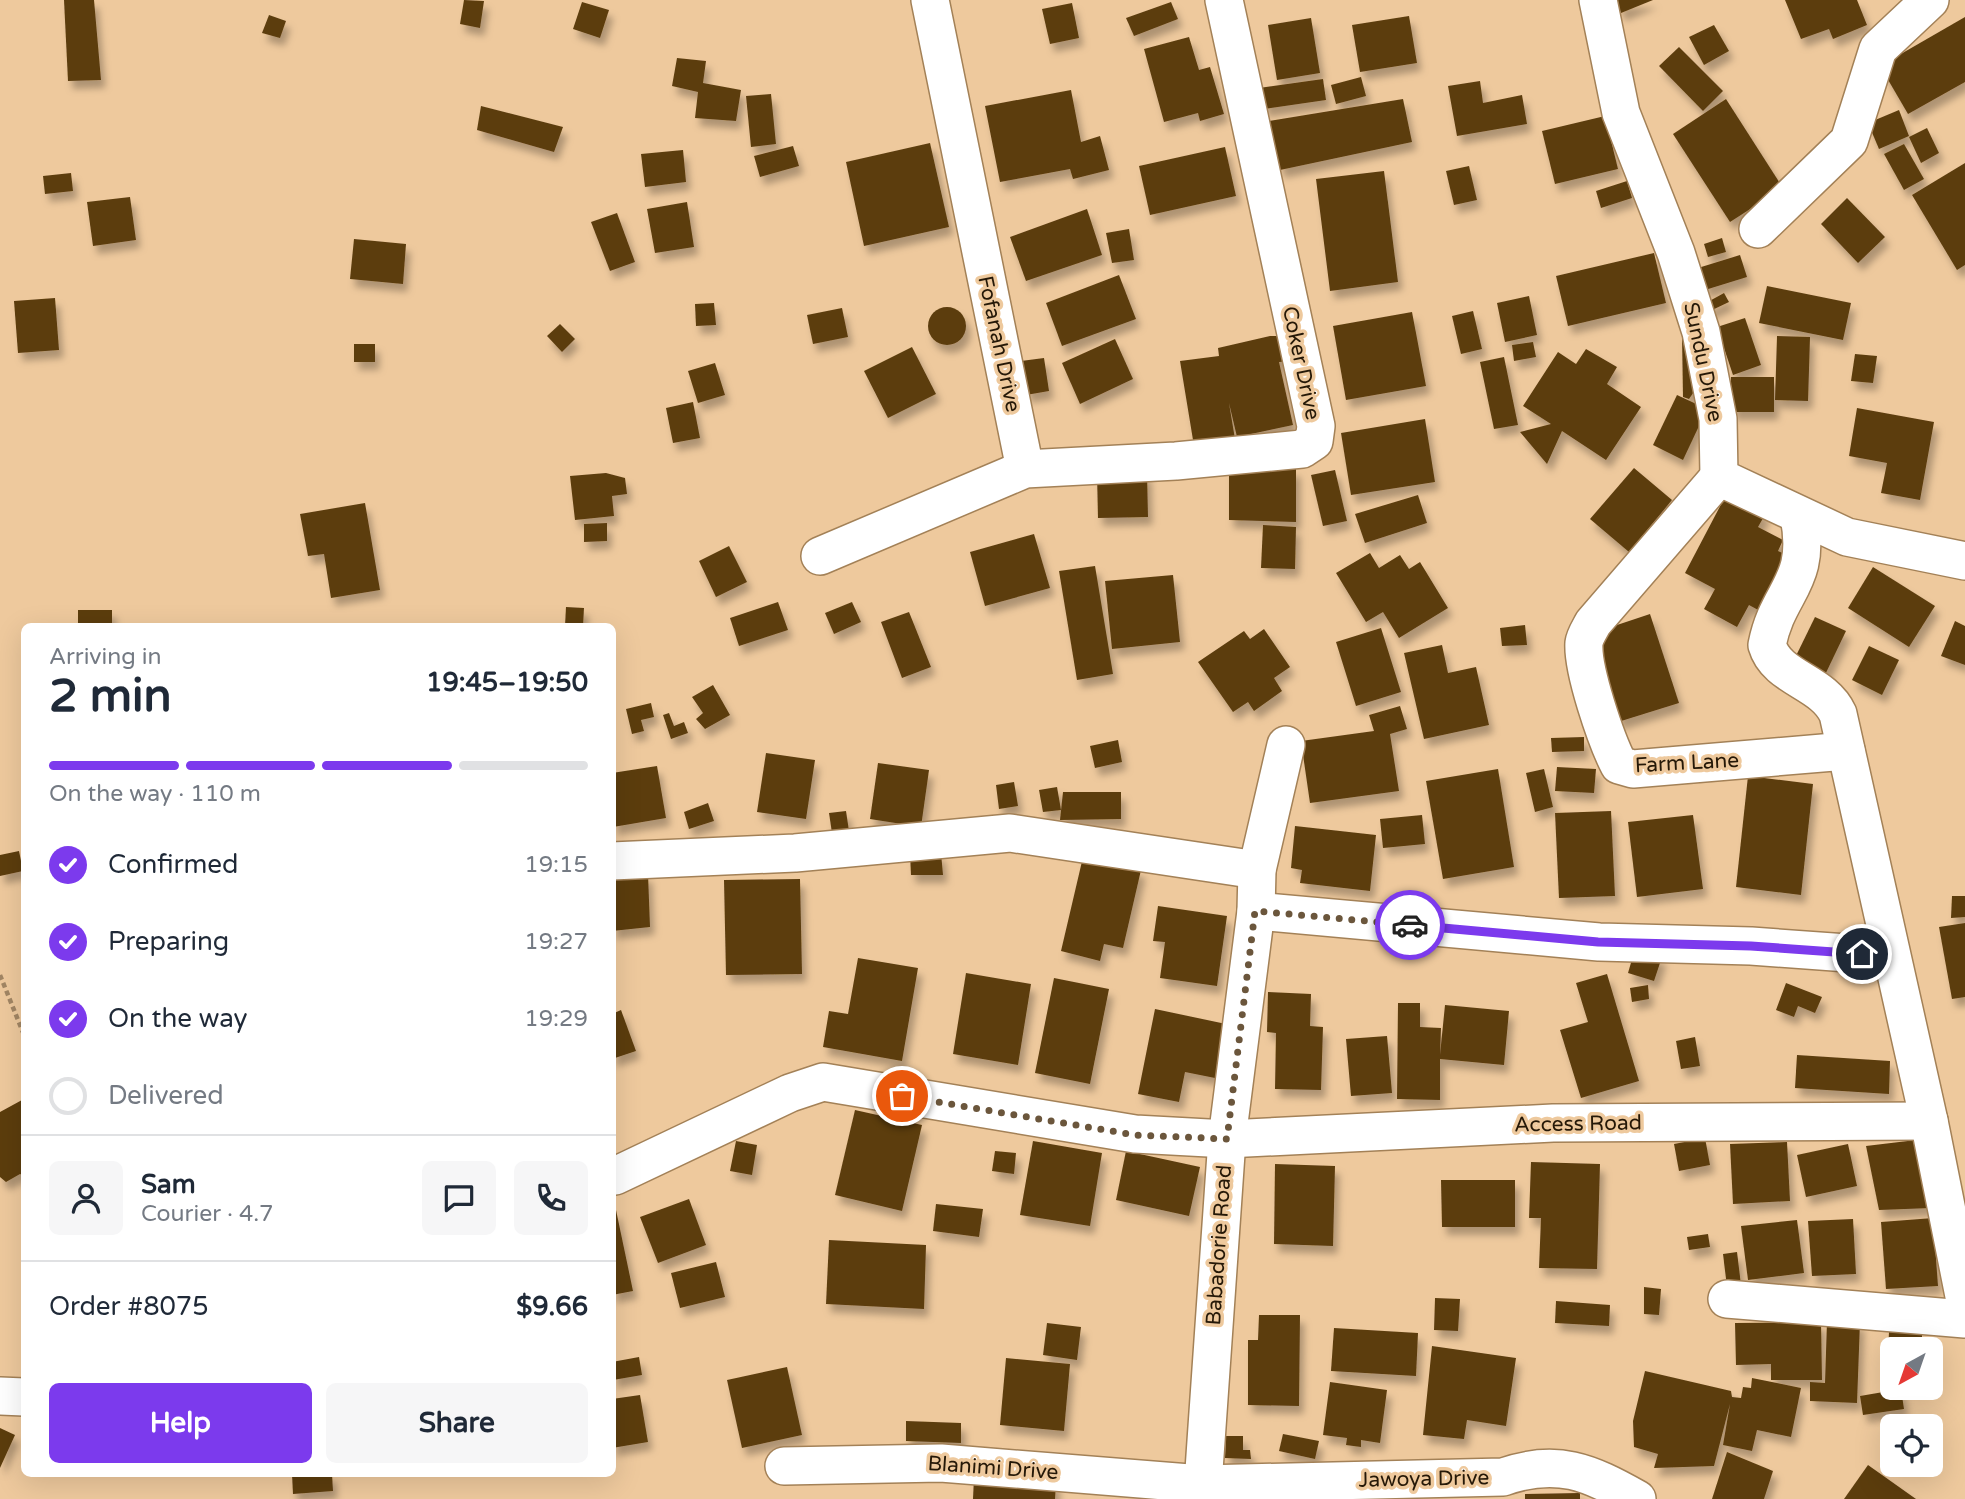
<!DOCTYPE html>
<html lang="en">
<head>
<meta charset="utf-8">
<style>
	body { margin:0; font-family:"Varela Round",sans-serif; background:#f6f6f7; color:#1f2937; height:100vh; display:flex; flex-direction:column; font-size:26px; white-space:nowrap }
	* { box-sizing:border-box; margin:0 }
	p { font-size:23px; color:#747a83 }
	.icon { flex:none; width:38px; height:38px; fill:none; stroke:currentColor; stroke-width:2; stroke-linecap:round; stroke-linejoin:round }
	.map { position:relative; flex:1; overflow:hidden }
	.sheet { position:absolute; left:21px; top:623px; width:595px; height:854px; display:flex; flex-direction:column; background:#fff; border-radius:10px; box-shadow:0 7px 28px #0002 }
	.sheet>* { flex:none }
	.needle { width:46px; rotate:220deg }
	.buttons { position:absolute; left:1880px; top:1337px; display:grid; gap:14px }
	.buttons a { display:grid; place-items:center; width:63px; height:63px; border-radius:10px; background:#fff; box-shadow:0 7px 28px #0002; font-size:35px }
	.pin { position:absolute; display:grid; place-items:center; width:60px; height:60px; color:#fff; margin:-30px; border:4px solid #fff; border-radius:50%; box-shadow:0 2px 7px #0007 }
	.courier { position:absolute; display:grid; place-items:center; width:70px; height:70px; margin:-35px; border:5px solid #7c3aed; border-radius:50%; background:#fff; color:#222; box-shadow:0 2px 9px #0007 }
	.headline em { font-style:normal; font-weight:800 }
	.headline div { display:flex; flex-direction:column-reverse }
	.headline { display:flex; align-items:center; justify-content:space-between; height:119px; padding:0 28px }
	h1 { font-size:46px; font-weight:800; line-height:52px }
	.bar { display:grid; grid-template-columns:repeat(4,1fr); gap:10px 7px; align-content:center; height:84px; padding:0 28px }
	.bar i { height:9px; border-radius:5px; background:#e0e1e3 }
	.bar .current { background:#7c3aed }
	.bar p { grid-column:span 4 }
	.line { display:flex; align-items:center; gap:18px; padding:0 28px; border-top:2px solid #e0e1e3 }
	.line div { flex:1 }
	.round { display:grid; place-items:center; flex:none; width:74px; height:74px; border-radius:10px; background:#f6f6f7 }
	ol { padding:0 28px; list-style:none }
	li { display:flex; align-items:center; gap:21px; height:77px }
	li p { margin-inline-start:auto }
	li .icon { padding:7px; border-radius:50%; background:#7c3aed; color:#fff; stroke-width:4 }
	li:last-child { color:#747a83 }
	li i { width:38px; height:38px; border:4px solid #e0e1e3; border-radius:50% }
	.button { display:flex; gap:14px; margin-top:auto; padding:14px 28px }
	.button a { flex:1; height:80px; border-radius:10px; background:#7c3aed; color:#fff; font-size:28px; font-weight:800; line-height:80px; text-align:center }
	.button a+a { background:#f6f6f7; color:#1f2937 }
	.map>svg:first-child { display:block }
	.building { fill:#5c3d11; filter:url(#shadow) }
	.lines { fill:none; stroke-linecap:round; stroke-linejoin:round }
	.minor-casing { stroke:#a38157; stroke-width:40 }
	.path { stroke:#a28664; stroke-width:4.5; stroke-dasharray:5 3.5; stroke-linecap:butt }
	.minor { stroke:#fff; stroke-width:37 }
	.done { stroke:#6b563c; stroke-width:7; stroke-dasharray:0 12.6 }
	.route { stroke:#7c3aed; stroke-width:9 }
	.labels { text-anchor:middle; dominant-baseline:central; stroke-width:7; stroke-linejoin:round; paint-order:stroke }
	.street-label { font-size:21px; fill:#251807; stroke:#eec99d }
</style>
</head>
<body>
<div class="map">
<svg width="1965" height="1499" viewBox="0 0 1965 1499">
	<defs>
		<filter id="shadow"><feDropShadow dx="4.5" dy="8" stdDeviation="3.5" flood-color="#0004"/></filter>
	</defs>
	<rect width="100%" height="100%" fill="#eec99d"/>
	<g class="building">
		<path d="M64,0H94L101,80L68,81Z"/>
		<path d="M464,0L484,1L480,28L460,24Z"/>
		<path d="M1616,0H1653L1621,13Z"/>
		<path d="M1785,0H1857L1867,25L1833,39L1829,29L1801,39Z"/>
		<path d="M582,2L609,10L600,38L573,29Z"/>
		<path d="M1171,2L1178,19L1134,36L1126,18Z"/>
		<path d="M1072,3L1079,38L1050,44L1042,9Z"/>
		<path d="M269,15L286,21L280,38L262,33Z"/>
		<path d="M1409,16L1417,63L1360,72L1352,25Z"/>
		<path d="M1965,17V82L1908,114L1880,66Z"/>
		<path d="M1311,18L1320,73L1277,80L1268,25Z"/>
		<path d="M1714,25L1729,51L1704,65L1689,37Z"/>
		<path d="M1189,37L1199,70L1210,67L1224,114L1200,121L1198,113L1164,122L1144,49Z"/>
		<path d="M1679,47L1723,91L1703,111L1659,66Z"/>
		<path d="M677,58L706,61L703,83L741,90L736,121L695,118L698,92L672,86Z"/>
		<path d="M1361,77L1366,96L1336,104L1331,85Z"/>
		<path d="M1323,79L1326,100L1264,109L1259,88Z"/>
		<path d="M1480,81L1483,103L1522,95L1527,124L1457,136L1448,86Z"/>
		<path d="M1071,90L1081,142L1100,136L1109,170L1073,179L1070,169L1000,182L985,106Z"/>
		<path d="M771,94L776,144L751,147L746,96Z"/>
		<path d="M1403,99L1412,142L1280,170L1269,121Z"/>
		<path d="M1726,99L1783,188L1730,222L1673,134Z"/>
		<path d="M481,106L563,127L554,152L477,130Z"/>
		<path d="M1899,110L1909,136L1879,149L1868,123Z"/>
		<path d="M1605,116L1618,169L1555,184L1542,131Z"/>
		<path d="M1927,128L1939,153L1921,163L1909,137Z"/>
		<path d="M930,143L949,227L864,246L846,162Z"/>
		<path d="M1904,144L1924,179L1904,190L1884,154Z"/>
		<path d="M793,146L799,166L760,177L754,156Z"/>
		<path d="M1225,147L1236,196L1150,215L1139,166Z"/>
		<path d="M683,150L686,182L645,187L641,154Z"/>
		<path d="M1965,163V265L1957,270L1912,195Z"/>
		<path d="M1469,166L1477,200L1454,205L1446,171Z"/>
		<path d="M1384,171L1398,282L1330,291L1316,179Z"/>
		<path d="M71,173L73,191L45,194L43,176Z"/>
		<path d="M1627,181L1632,198L1601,208L1596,191Z"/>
		<path d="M130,197L136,240L93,246L87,202Z"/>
		<path d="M1847,198L1885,237L1858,263L1821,224Z"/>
		<path d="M687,202L694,247L655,253L647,209Z"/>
		<path d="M1087,209L1102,255L1026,281L1010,237Z"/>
		<path d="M617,213L635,262L610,271L591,222Z"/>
		<path d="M1129,229L1134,260L1112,263L1106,233Z"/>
		<path d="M1722,238L1726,252L1708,257L1704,244Z"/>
		<path d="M354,239L406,244L403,284L350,279Z"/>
		<path d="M1654,253L1666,303L1568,326L1556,276Z"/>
		<path d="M1740,255L1747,277L1705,290L1698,268Z"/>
		<path d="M1119,275L1136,319L1062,346L1046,303Z"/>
		<path d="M1767,286L1851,303L1843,340L1759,323Z"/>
		<path d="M1724,293L1729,302L1708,312L1704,304Z"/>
		<path d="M1529,296L1537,335L1505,342L1497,303Z"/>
		<path d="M55,298L59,350L18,353L14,301Z"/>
		<path d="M714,303L716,325L696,326L695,304Z"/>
		<circle cx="947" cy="326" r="19"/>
		<path d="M842,308L848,337L813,344L807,315Z"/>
		<path d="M1473,311L1482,349L1461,354L1452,316Z"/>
		<path d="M1412,312L1426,386L1346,400L1333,326Z"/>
		<path d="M1745,318L1761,365L1733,375L1717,327Z"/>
		<path d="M560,324L575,339L562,352L547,336Z"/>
		<path d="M1687,334L1698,386L1689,399L1683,397L1682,335Z"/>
		<path d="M1270,336H1289L1295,361L1279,362L1293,425L1237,437L1229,403L1235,439L1194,446L1180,361L1219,356L1218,348Z"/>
		<path d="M1777,336L1810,337L1808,401L1775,400Z"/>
		<path d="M1115,339L1133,379L1080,404L1062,363Z"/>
		<path d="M1533,342L1536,357L1514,361L1512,345Z"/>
		<rect x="354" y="344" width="21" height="18"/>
		<path d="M912,347L936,394L888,418L864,371Z"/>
		<path d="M1586,349L1617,367L1607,384L1641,407L1606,460L1562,431L1547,464L1520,432L1551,424L1523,406L1558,352L1576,364Z"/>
		<path d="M1855,354L1877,356L1873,383L1851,381Z"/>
		<path d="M1504,357L1518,425L1494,429L1480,362Z"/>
		<path d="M1044,358L1049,391L1026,395L1021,361Z"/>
		<path d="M715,363L725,395L698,403L688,371Z"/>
		<rect x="1731" y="377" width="43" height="35"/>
		<path d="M1677,395L1707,409L1683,460L1653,445Z"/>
		<path d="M693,402L700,438L673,443L666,408Z"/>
		<path d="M1857,408L1934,422L1920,500L1881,493L1887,463L1849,456Z"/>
		<path d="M1425,419L1435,482L1351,495L1341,433Z"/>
		<path d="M1229,467L1296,469V522L1229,520Z"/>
		<path d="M1634,468L1672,500L1629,552L1590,519Z"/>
		<path d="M1335,470L1347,521L1323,526L1311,475Z"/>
		<path d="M606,473L625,478L627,494L612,496L614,516L575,520L570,476Z"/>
		<path d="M1147,473L1148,517L1098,518L1097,474Z"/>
		<path d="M1727,493L1766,513L1758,527L1783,540L1778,551L1789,556L1760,611L1749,605L1737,627L1704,609L1715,589L1685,573Z"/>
		<path d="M1418,495L1427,523L1365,543L1355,514Z"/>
		<path d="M365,503L380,590L331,598L324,554L308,556L300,514Z"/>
		<path d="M607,523V541L584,542V524Z"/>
		<path d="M1263,525L1296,527L1295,569L1261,568Z"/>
		<path d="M1034,534L1050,588L985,606L970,552Z"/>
		<path d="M729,546L747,582L716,597L699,561Z"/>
		<path d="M1370,553L1379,568L1400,555L1409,569L1420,562L1448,608L1399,638L1383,612L1366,622L1336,573Z"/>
		<path d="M1095,566L1113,674L1077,680L1059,571Z"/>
		<path d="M1873,567L1935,606L1909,647L1848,608Z"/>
		<path d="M1173,575L1180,642L1112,649L1105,581Z"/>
		<path d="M778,602L788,630L739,646L730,618Z"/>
		<path d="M852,602L861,622L834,634L825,613Z"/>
		<path d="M566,607L584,608L583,626H565Z"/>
		<rect x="78" y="610" width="34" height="16"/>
		<path d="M909,612L931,667L902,678L881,622Z"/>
		<path d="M1650,614L1679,703L1618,722L1590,634Z"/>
		<path d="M1815,617L1846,631L1824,677L1793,662Z"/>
		<path d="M1955,621L1965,626V665L1941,656Z"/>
		<path d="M1525,625L1527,645L1502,646L1500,628Z"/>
		<path d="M1381,628L1401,692L1356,706L1336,642Z"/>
		<path d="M1264,629L1290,667L1274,678L1282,691L1254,711L1248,702L1233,712L1198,662L1244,631L1250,639Z"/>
		<path d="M1442,645L1448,673L1476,667L1489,725L1424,739L1404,653Z"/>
		<path d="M1869,646L1899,660L1882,695L1852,680Z"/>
		<path d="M713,685L730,715L705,729L696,719L703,713L692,697Z"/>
		<path d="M651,703L654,717L641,720L644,731L632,734L626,709Z"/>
		<path d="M1400,706L1407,729L1390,734L1399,791L1310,803L1301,741L1374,731L1369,715Z"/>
		<path d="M669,713L674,726L684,722L688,733L671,739L663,715Z"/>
		<path d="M1584,737V751L1552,752L1551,738Z"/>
		<path d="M1118,740L1122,762L1095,768L1090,746Z"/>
		<path d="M766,753L815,760L806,819L757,812Z"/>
		<path d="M878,763L929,770L921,827L870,819Z"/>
		<path d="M657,766L666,818L613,827L612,773Z"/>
		<path d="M1557,767L1596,769L1594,793L1555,791Z"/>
		<path d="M1498,769L1514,867L1443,879L1426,781Z"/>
		<path d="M1544,769L1553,807L1535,812L1526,773Z"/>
		<path d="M1748,776L1813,784L1801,895L1736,887Z"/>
		<path d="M1014,782L1018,806L999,809L996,785Z"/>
		<path d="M1057,787L1061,810L1043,812L1039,790Z"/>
		<path d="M1063,792H1121V819L1060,820Z"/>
		<path d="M708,803L714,821L689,829L684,812Z"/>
		<path d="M846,811L849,831L832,833L829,813Z"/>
		<path d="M1611,811L1615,896L1559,898L1555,813Z"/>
		<path d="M1422,815L1425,844L1383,848L1380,819Z"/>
		<path d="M1693,815L1703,889L1637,897L1628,822Z"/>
		<path d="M1295,826L1376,835L1370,891L1300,883L1302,870L1291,868Z"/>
		<path d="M19,851L23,871L0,876V855Z"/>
		<path d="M941,853L943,875H911L910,854Z"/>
		<path d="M1083,857L1141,870L1123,948L1104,944L1100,961L1061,951Z"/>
		<path d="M648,874L650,927L612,931V875Z"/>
		<path d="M800,879L802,974L726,975L724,880Z"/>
		<path d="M1952,896H1965V917L1951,918Z"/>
		<path d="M1158,906L1227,916L1217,986L1160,978L1165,942L1153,941Z"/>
		<path d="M1965,923V997L1952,999L1939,927Z"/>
		<path d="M1635,949L1662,957L1654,981L1628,973Z"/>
		<path d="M858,958L918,968L902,1061L823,1047L829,1011L848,1014Z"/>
		<path d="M966,973L1031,984L1018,1065L953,1054Z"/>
		<path d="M1607,974L1639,1081L1581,1098L1560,1030L1588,1022L1576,983Z"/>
		<path d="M1054,978L1109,989L1090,1084L1035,1073Z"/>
		<path d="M1786,983L1822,997L1815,1013L1798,1006L1794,1017L1776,1010Z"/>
		<path d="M1648,985L1649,999L1632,1002L1630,988Z"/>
		<path d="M1268,992L1311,994L1310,1026L1323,1027L1321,1090L1275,1089L1276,1033L1267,1032Z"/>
		<path d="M1398,1003H1420V1027L1441,1028L1440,1055L1445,1005L1509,1011L1504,1065L1440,1059V1100L1397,1099Z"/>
		<path d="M1155,1009L1226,1024L1215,1078L1185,1072L1179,1102L1138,1094Z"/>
		<path d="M621,1010L636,1051L612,1059V1014Z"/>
		<path d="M1387,1036L1392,1093L1351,1096L1346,1039Z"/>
		<path d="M1695,1037L1700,1066L1681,1069L1676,1041Z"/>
		<path d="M1797,1055L1890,1061L1889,1094L1795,1088Z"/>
		<path d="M22,1100L24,1176L20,1174L6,1182L0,1177V1112Z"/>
		<path d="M855,1110L922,1125L902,1211L835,1195Z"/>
		<path d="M1705,1138L1710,1165L1679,1171L1674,1144Z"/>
		<path d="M1916,1140L1931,1208L1879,1210L1866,1146Z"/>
		<path d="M736,1141L757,1145L752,1175L730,1171Z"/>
		<path d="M1033,1141L1102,1153L1090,1226L1020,1215Z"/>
		<path d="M1787,1142L1790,1201L1733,1204L1730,1144Z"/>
		<path d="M1848,1144L1857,1186L1806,1197L1797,1155Z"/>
		<path d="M995,1151L1016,1153L1014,1174L992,1171Z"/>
		<path d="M1126,1151L1200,1167L1189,1216L1116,1200Z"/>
		<path d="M1531,1162L1600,1164L1597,1269L1539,1268L1541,1218H1529Z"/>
		<path d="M1275,1164L1335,1166L1333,1246L1274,1244Z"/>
		<path d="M1441,1180H1515V1227H1442Z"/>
		<path d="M689,1199L706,1245L658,1263L640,1217Z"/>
		<path d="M936,1204L983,1209L979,1237L933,1231Z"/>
		<path d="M616,1210L633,1291L612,1295V1211Z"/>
		<path d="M1933,1218L1938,1286L1886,1289L1881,1222Z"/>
		<path d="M1853,1219L1856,1274L1812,1276L1808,1221Z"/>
		<path d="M1797,1220L1804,1273L1748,1280L1741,1226Z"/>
		<path d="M1708,1234L1710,1247L1689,1250L1687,1237Z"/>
		<path d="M829,1240L926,1245L924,1309L826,1304Z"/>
		<path d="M1737,1252L1741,1285L1727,1287L1723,1254Z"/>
		<path d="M716,1262L725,1297L680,1308L671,1273Z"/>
		<path d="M1644,1287L1661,1289L1659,1315L1644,1314Z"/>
		<path d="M1435,1298L1460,1299L1458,1331L1434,1330Z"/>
		<path d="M1556,1301L1610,1305L1609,1326L1555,1323Z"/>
		<path d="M1259,1315H1300L1299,1406L1248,1405V1340H1258Z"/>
		<path d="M1827,1321L1860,1322L1857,1403L1810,1401V1382L1825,1383Z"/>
		<path d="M1821,1322L1822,1380H1771V1364L1736,1365L1735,1323Z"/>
		<path d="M1047,1323L1081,1327L1077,1360L1043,1355Z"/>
		<path d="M1334,1328L1418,1333L1416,1376L1331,1371Z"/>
		<path d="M1889,1332L1922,1334V1349H1892L1888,1352Z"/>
		<path d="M1432,1346L1516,1358L1506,1426L1467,1420L1464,1439L1423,1435Z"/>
		<path d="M639,1357L642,1375L613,1380L612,1362Z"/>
		<path d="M1006,1358L1070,1364L1064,1431L1000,1425Z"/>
		<path d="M787,1367L802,1435L742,1448L727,1380Z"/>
		<path d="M1645,1371L1731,1391L1732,1397L1741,1398L1743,1387L1751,1388L1752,1378L1801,1388L1791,1437L1757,1430L1752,1451L1723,1445L1730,1404L1714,1466L1654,1468L1658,1454L1634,1447L1633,1421Z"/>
		<path d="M1330,1382L1387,1390L1380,1443L1361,1440V1447L1346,1445L1347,1438L1323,1435Z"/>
		<path d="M1901,1389L1904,1409L1863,1415L1860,1396Z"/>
		<path d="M640,1395L648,1442L612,1448V1399Z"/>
		<path d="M906,1421L961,1423V1443L906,1441Z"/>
		<path d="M0,1428L15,1435L0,1468Z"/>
		<path d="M1283,1434L1319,1441L1315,1459L1279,1451Z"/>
		<path d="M1226,1436H1243V1450H1250L1251,1459L1225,1458Z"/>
		<path d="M1727,1452L1773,1471L1764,1499H1712Z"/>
		<path d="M1868,1465L1916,1499H1844Z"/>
		<path d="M292,1474H332L333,1491L293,1494Z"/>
		<path d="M974,1477L1056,1482L1055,1499H973Z"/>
		<path d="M1580,1493V1499H1525V1494Z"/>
	</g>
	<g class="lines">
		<defs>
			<g id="minor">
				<path d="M930,0L1025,469"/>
				<path d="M1598,0L1621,113L1676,253L1701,332L1718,419L1719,477L1847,537L1965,561"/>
				<path d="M1758,229L1849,141L1878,49L1930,0"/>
				<path d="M1719,477L1593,623C1590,629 1585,636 1584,643C1582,669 1606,740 1619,765L1633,769L1846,751"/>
				<path d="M1799,516C1812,584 1778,589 1767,645C1777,679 1823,681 1838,714L1929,1121L1965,1301"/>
				<path d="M820,556L1025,469L1176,461L1302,449L1314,441L1316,426L1224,0"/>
				<path d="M612,861L795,853L1010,833L1257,870"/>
				<path d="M1256,911L1599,942L1751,946L1889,956"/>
				<path d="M615,1176L790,1093L823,1082L1135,1134L1227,1139L1553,1123L1929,1121"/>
				<path d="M1727,1299L1965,1319"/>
				<path d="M0,1396L24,1397"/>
				<path d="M784,1466L941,1463L1202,1484L1503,1477C1557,1458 1589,1472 1637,1499"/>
				<path d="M1202,1499L1227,1139L1256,911L1257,870L1286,745"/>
			</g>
		</defs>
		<use href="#minor" class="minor-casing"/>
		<path class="path" d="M0,975L24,1035"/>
		<use href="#minor" class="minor"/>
	</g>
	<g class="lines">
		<path class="done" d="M902,1096L1135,1135L1227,1139L1255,911L1410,925"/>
		<path class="route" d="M1410,925L1598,942L1751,946L1862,954"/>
	</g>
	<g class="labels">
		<g class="street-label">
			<text transform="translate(999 344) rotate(78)">Fofanah Drive</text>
			<text transform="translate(1703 362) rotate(78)">Sundu Drive</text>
			<text transform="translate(1301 363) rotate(78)">Coker Drive</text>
			<text transform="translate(1687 763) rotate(-3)">Farm Lane</text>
			<text transform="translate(1578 1124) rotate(-1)">Access Road</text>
			<text transform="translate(1219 1245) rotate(-86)">Babadorie Road</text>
			<text transform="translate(993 1468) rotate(4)">Blanimi Drive</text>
			<text transform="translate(1424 1479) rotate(-1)">Jawoya Drive</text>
		</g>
	</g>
</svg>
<div class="buttons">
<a><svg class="needle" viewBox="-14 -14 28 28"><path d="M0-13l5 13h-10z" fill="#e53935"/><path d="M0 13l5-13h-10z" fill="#747a83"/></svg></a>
<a><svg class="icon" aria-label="locate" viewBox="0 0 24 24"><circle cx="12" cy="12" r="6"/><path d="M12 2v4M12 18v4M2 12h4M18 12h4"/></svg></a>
</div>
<div class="pin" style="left:902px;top:1096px;background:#ea580c"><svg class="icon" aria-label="bag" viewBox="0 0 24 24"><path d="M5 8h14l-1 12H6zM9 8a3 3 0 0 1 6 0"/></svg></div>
<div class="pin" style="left:1862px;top:954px;background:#1f2937"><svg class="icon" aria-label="home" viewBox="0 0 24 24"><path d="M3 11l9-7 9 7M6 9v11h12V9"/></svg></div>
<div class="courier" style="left:1410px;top:925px"><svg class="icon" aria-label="car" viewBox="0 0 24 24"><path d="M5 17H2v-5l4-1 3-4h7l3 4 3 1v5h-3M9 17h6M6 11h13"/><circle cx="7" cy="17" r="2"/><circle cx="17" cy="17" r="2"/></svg></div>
<section class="sheet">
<div class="headline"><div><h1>2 min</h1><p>Arriving in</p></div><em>19:45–19:50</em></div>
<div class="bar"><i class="current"></i><i class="current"></i><i class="current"></i><i></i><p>On the way · 110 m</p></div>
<ol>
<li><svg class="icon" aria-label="check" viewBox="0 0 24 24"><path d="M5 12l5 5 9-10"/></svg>Confirmed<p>19:15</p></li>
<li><svg class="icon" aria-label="check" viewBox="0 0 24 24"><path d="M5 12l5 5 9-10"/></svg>Preparing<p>19:27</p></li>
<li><svg class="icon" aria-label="check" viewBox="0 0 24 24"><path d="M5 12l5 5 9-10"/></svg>On the way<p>19:29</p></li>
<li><i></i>Delivered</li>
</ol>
<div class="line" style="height:126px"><a class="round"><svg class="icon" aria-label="person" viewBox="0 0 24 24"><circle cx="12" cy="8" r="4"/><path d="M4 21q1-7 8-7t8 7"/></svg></a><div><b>Sam</b><p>Courier · 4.7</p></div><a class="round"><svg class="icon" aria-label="chat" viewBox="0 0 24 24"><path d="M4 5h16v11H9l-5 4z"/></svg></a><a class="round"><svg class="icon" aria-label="phone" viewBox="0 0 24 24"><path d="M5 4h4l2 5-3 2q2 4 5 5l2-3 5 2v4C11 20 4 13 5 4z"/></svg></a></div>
<div class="line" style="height:91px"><div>Order #8075</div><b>$9.66</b></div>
<div class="button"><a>Help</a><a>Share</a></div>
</section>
</div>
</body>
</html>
